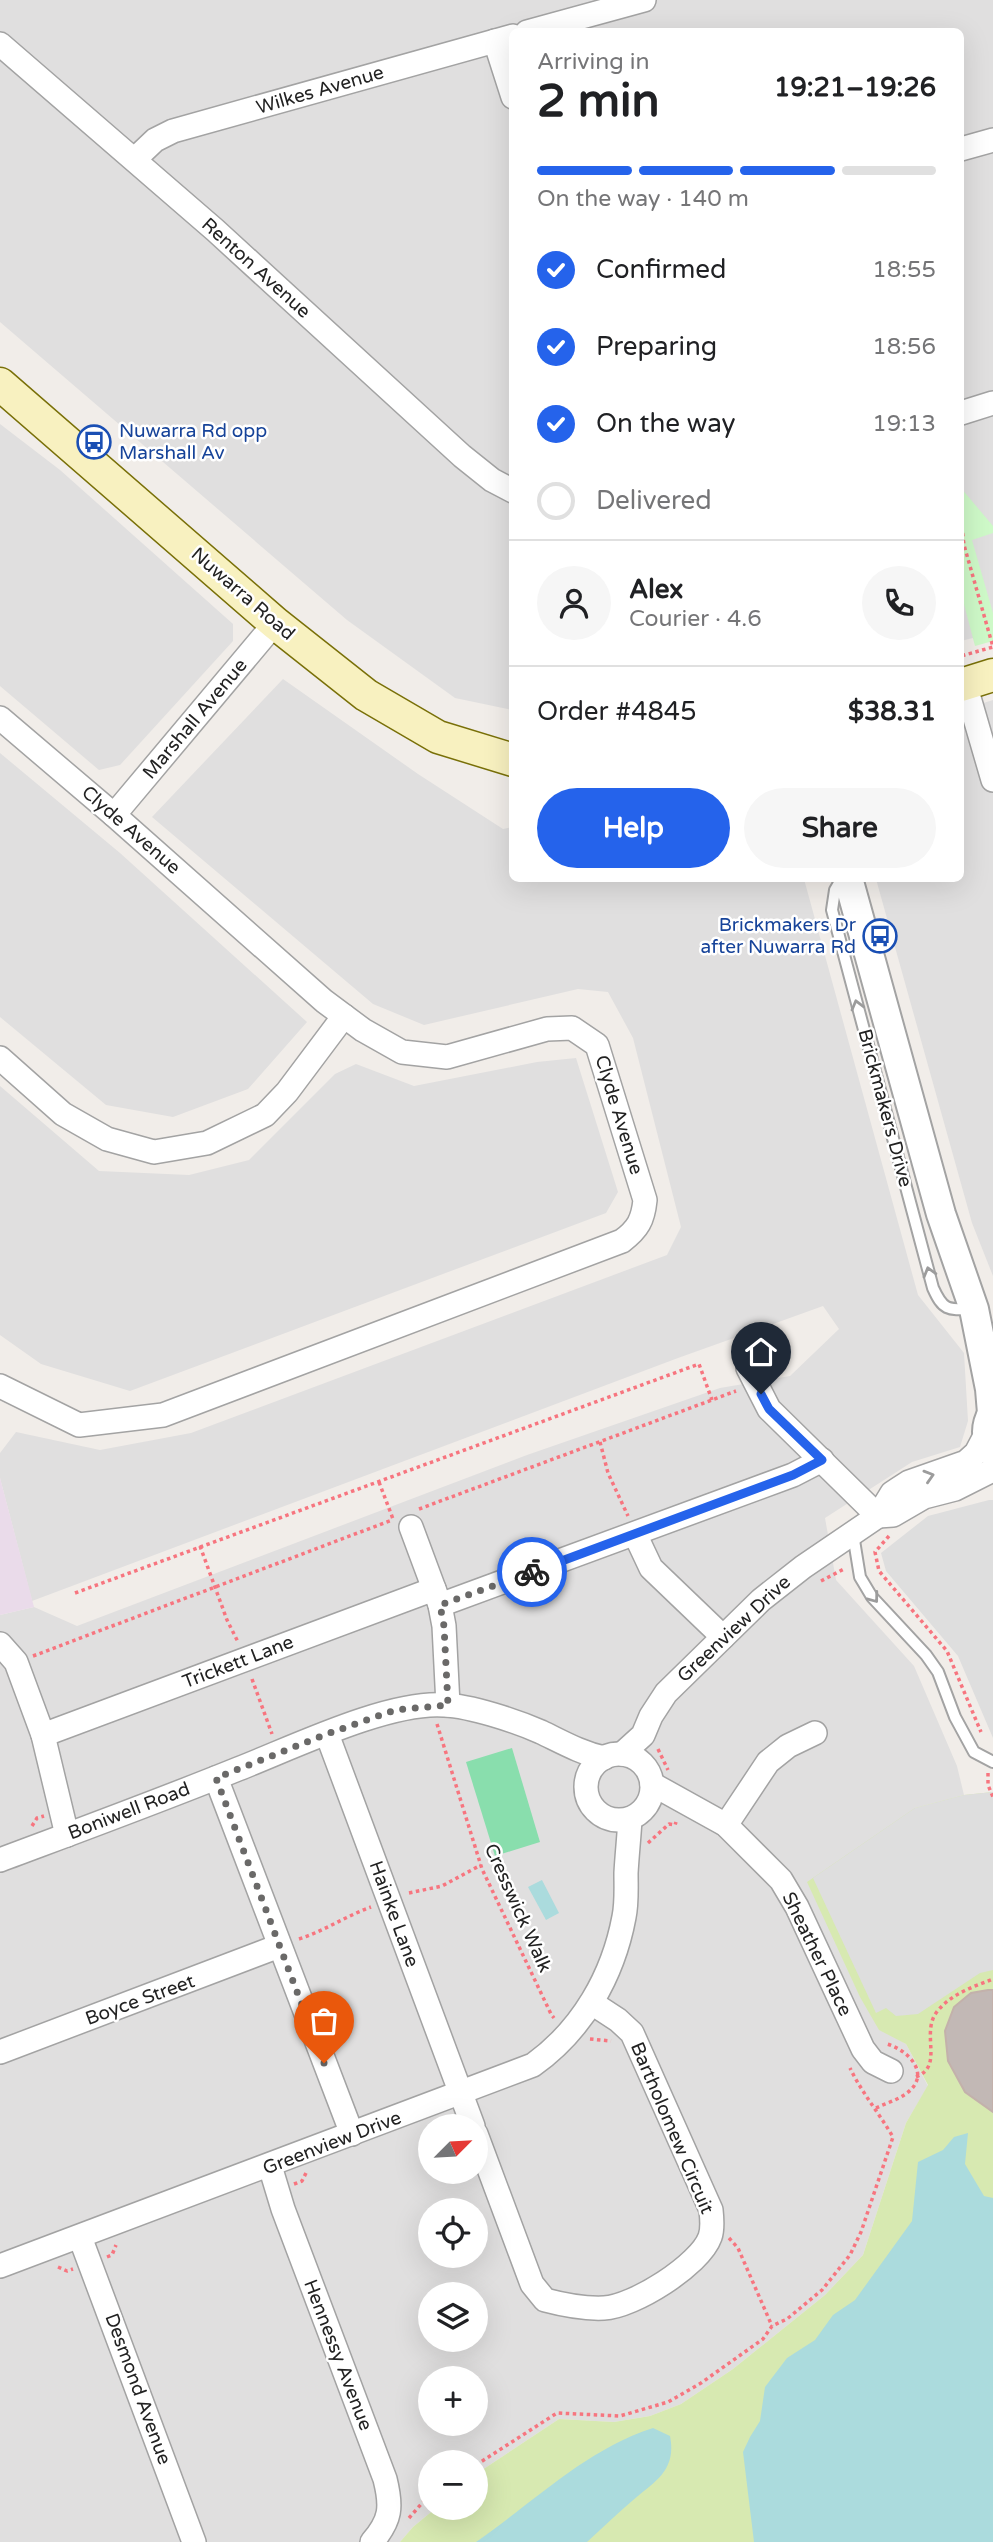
<!DOCTYPE html>
<html lang="en">
<head>
<meta charset="utf-8">
<style>
	body { margin:0; font-family:"Varela Round",sans-serif; background:#f6f6f6; color:#202124; height:100vh; display:flex; flex-direction:column; font-size:26px; white-space:nowrap }
	* { box-sizing:border-box; margin:0 }
	p { font-size:23px; color:#757577 }
	.icon { flex:none; width:38px; height:38px; fill:none; stroke:currentColor; stroke-width:2; stroke-linecap:round; stroke-linejoin:round }
	.map { position:relative; flex:1; overflow:hidden }
	.side { position:absolute; left:509px; top:28px; width:455px; height:854px; display:flex; flex-direction:column; background:#fff; border-radius:10px; box-shadow:0 7px 28px #0002 }
	.side>* { flex:none }
	.needle { width:46px; rotate:66deg }
	.buttons { position:absolute; left:418px; top:2114px; display:grid; gap:14px }
	.buttons a { display:grid; place-items:center; width:70px; height:70px; border-radius:50%; background:#fff; box-shadow:0 7px 28px #0002; font-size:35px }
	.pin { position:absolute; display:grid; place-items:center; width:60px; height:60px; color:#fff; margin:-72px -30px; border-radius:50% 50% 50% 0; rotate:-45deg; box-shadow:0 0 7px #0007 }
	.pin .icon { rotate:45deg }
	.courier { position:absolute; display:grid; place-items:center; width:70px; height:70px; margin:-35px; border:5px solid #2563eb; border-radius:50%; background:#fff; color:#222; box-shadow:0 2px 9px #0007 }
	.head em { font-style:normal; font-weight:700 }
	.head div { display:flex; flex-direction:column-reverse }
	.head { display:flex; align-items:center; justify-content:space-between; height:119px; padding:0 28px }
	h1 { font-size:46px; font-weight:700; line-height:52px }
	.bar { display:grid; grid-template-columns:repeat(4,1fr); gap:10px 7px; align-content:center; height:84px; padding:0 28px }
	.bar i { height:9px; border-radius:5px; background:#e0e0e0 }
	.bar .active { background:#2563eb }
	.bar p { grid-column:span 4 }
	.line { display:flex; align-items:center; gap:18px; padding:0 28px; border-top:2px solid #e0e0e0 }
	.line div { flex:1 }
	.round { display:grid; place-items:center; flex:none; width:74px; height:74px; border-radius:37px; background:#f6f6f6 }
	ol { padding:0 28px; list-style:none }
	li { display:flex; align-items:center; gap:21px; height:77px }
	li p { margin-inline-start:auto }
	li .icon { padding:7px; border-radius:50%; background:#2563eb; color:#fff; stroke-width:4 }
	li:last-child { color:#757577 }
	li i { width:38px; height:38px; border:4px solid #e0e0e0; border-radius:50% }
	.primary-button { display:flex; gap:14px; margin-top:auto; padding:14px 28px }
	.primary-button a { flex:1; height:80px; border-radius:42px; background:#2563eb; color:#fff; font-size:28px; font-weight:700; line-height:80px; text-align:center }
	.primary-button a+a { background:#f6f6f6; color:#202124 }
	.map>svg:first-child { display:block }
	.residential { fill:#e0dfdf; fill-rule:evenodd }
	.industrial { fill:#eadbea }
	.grass { fill:#d7e9b1 }
	.park { fill:#cef9c8 }
	.pitch { fill:#89dead }
	.parking { fill:#dedede }
	.water { fill:#abdbdd }
	.building { fill:#c2b8b5; stroke:#c3b1ab; stroke-width:2 }
	.lines { fill:none; stroke-linecap:round; stroke-linejoin:round }
	.service-casing { stroke:#a3a3a3; stroke-width:14 }
	.minor-casing { stroke:#a3a3a3; stroke-width:26 }
	.tertiary-casing { stroke:#a3a3a3; stroke-width:32 }
	.secondary-casing { stroke:#797008; stroke-width:35 }
	.path { stroke:#f7757f; stroke-width:3.5; stroke-dasharray:3.5 3.5; stroke-linecap:butt }
	.service { stroke:#fff; stroke-width:10 }
	.minor { stroke:#fff; stroke-width:23 }
	.tertiary { stroke:#fff; stroke-width:28 }
	.secondary { stroke:#f8f1c0; stroke-width:32 }
	.oneway { stroke:#9c9c9c }
	.done { stroke:#6a6968; stroke-width:7; stroke-dasharray:0 12.6 }
	.route { stroke:#2563eb; stroke-width:9 }
	.labels { text-anchor:middle; dominant-baseline:central; stroke-width:5; stroke-linejoin:round; paint-order:stroke }
	.street-label { font-size:19px; fill:#222; stroke:#fff }
	.transit-label { font-size:19px; fill:#164399; stroke:#fff; text-anchor:start }
</style>
</head>
<body>
<div class="map">
<svg width="993" height="2542" viewBox="0 0 993 2542">
	<rect width="100%" height="100%" fill="#f1ede9"/>
	<g class="residential">
		<path d="M0,0H993V633L961,641V32H513V710L455,698L347,620L0,322Z"/>
		<path d="M0,424L60,470L233,624V641L120,765L99,770L0,686Z"/>
		<path d="M283,679L418,774L503,829L513,827V878L804,879L918,1295L964,1353L968,1421L960,1447L912,1462L825,1518L836,1580L914,1666L957,1766L964,1795L915,1808L897,2038L906,2044L928,2086L906,2123L863,2255L825,2295L733,2369L681,2404L650,2416L614,2422L559,2419L476,2474V2462H430V2508H436L413,2527L400,2542H0V1615L34,1607L77,1626L527,1455L720,1388L790,1376L839,1329L823,1306L678,1358L32,1601L0,1478V1453L16,1432L100,1450L191,1433L667,1255L681,1227L633,1038L608,992L578,989L424,1025L373,1004L152,817ZM430,2126H476V2172H430ZM430,2210H476V2256H430ZM430,2294H476V2340H430ZM430,2378H476V2424H430Z"/>
		<path d="M993,700V1276L972,1223L876,879L961,878V710Z"/>
		<path d="M0,753L120,853L307,1022L248,1089L173,1117L106,1105L0,1017Z"/>
		<path d="M576,1058L618,1192L606,1213L130,1391L41,1364L0,1335V1086L99,1171L189,1175L249,1160L335,1074L356,1064L414,1086L537,1062Z"/>
	</g>
	<path class="industrial" d="M0,1478L34,1607L0,1615Z"/>
	<path class="grass" d="M993,1792V2542H400L413,2527L436,2508H476V2474L559,2419L614,2422L650,2416L681,2404L733,2369L825,2295L863,2255L906,2123L928,2085L906,2044L879,2030L860,1997L807,1882L915,1808L964,1795Z"/>
	<path class="park" d="M961,488L993,526V533L972,540L993,613V641L975,646L961,593Z"/>
	<path class="pitch" d="M512,1748L540,1842L495,1856L466,1762Z"/>
	<g class="parking">
		<path d="M989,1500H993V1738L958,1656L886,1571L881,1553L928,1516Z"/>
		<path d="M993,1792V1970L980,1973L918,2014L896,2016L886,2008L876,2013L813,1878L915,1808L964,1795Z"/>
	</g>
	<g class="water">
		<path d="M542,1880L559,1913L546,1920L528,1887Z"/>
		<path d="M968,2133L965,2164L984,2196L993,2198V2542H754L743,2452L750,2437L760,2421L765,2387L787,2358L815,2340L833,2315L855,2300L912,2221L918,2162L943,2150L954,2137Z"/>
		<path d="M653,2428L670,2436C677,2471 654,2482 632,2501C616,2515 602,2528 587,2542H476C534,2502 585,2450 653,2428Z"/>
	</g>
	<path class="building" d="M988,1990H993V2112L965,2092L948,2061L945,2031L954,2007L971,1993Z"/>
	<g class="lines">
		<defs>
			<g id="service">
				<path d="M842,878L835,890L832,910L933,1288C943,1310 947,1310 971,1309"/>
				<path d="M853,1534L860,1577L872,1597L926,1655L938,1672L955,1717L974,1752L993,1762"/>
			</g>
			<g id="minor">
				<path d="M527,32L644,0"/>
				<path d="M495,41L513,97"/>
				<path d="M0,44L215,230L462,456L492,480L513,491"/>
				<path d="M961,149L993,140"/>
				<path d="M135,159L155,140L173,131L513,36"/>
				<path d="M961,413L993,403"/>
				<path d="M965,684L993,780"/>
				<path d="M0,718L114,815L324,1001L363,1030L402,1052L447,1057L547,1029L572,1028L597,1045L645,1200C643,1220 638,1229 622,1241L163,1415L79,1425L0,1386"/>
				<path d="M114,815L275,623"/>
				<path d="M0,1058L63,1114L107,1139L154,1152L207,1143L265,1115L287,1092L344,1016"/>
				<path d="M748,1368L769,1409L878,1516"/>
				<path d="M878,1516L893,1515L924,1497L955,1489L993,1470"/>
				<path d="M411,1527L440,1605L444,1626L448,1705"/>
				<path d="M635,1534L651,1568L723,1637"/>
				<path d="M440,1605L793,1475L822,1460"/>
				<path d="M0,1644L16,1662L43,1735L67,1835"/>
				<path d="M327,1734L473,2126"/>
				<path d="M43,1735L434,1589"/>
				<circle cx="619" cy="1787" r="33"/>
				<path d="M622,1754L643,1735L651,1716L666,1693L761,1600L803,1567L878,1516L892,1493L898,1489L909,1482L966,1462L976,1453L986,1434"/>
				<path d="M216,1778L352,2134"/>
				<path d="M652,1784L726,1825L781,1880L797,1907L863,2049L873,2062L891,2071"/>
				<path d="M726,1825L768,1762L788,1746L815,1733"/>
				<path d="M0,1860C80,1830 159,1801 238,1769C292,1748 388,1701 444,1705C471,1706 516,1721 541,1732C562,1742 581,1753 604,1758"/>
				<path d="M0,2052L279,1946"/>
				<path d="M476,2134L532,2284L545,2300C564,2305 584,2309 604,2308C633,2307 700,2265 710,2237C713,2229 712,2219 711,2210L632,2033L618,2020L592,2003"/>
				<path d="M270,2166L283,2209L385,2479C392,2507 391,2520 372,2542"/>
				<path d="M80,2237L194,2542"/>
				<path d="M0,2266L533,2065C582,2030 613,1976 624,1917C627,1903 626,1887 626,1873C627,1855 629,1837 630,1819"/>
			</g>
			<g id="tertiary">
				<path d="M848,878L941,1214L974,1309L990,1389L992,1413"/>
				<path d="M993,1412C985,1426 985,1437 993,1452"/>
			</g>
			<g id="secondary">
				<path d="M0,384L275,623L366,695L438,737L513,760"/>
				<path d="M961,685L993,675"/>
			</g>
		</defs>
		<use href="#service" class="service-casing"/>
		<use href="#minor" class="minor-casing"/>
		<use href="#tertiary" class="tertiary-casing"/>
		<use href="#secondary" class="secondary-casing"/>
		<g class="path">
			<path d="M961,519L964,545L993,647L961,656"/>
			<path d="M600,1442L608,1473L628,1516"/>
			<path d="M379,1482L393,1519"/>
			<path d="M419,1509L736,1391"/>
			<path d="M889,1536L875,1552L879,1571L947,1651L981,1732"/>
			<path d="M200,1546L227,1620L238,1642"/>
			<path d="M821,1581L844,1569"/>
			<path d="M75,1593L699,1364L712,1400"/>
			<path d="M33,1656L392,1520"/>
			<path d="M252,1679L272,1734"/>
			<path d="M437,1724L482,1869L551,2014L554,2018"/>
			<path d="M658,1749L668,1770"/>
			<path d="M988,1773V1785L993,1797"/>
			<path d="M32,1826L37,1818L44,1816"/>
			<path d="M648,1843L669,1824L675,1825L676,1822"/>
			<path d="M409,1893L442,1886L481,1865"/>
			<path d="M299,1939C324,1931 346,1916 371,1907"/>
			<path d="M590,2039L611,2041"/>
			<path d="M916,2077C944,2066 921,2035 936,2013C950,1994 973,1987 993,1979"/>
			<path d="M876,2108C886,2103 898,2100 907,2093C932,2074 908,2050 887,2044"/>
			<path d="M435,2123L445,2126L451,2124"/>
			<path d="M294,2184L302,2181L306,2173"/>
			<path d="M729,2238L738,2248L772,2326"/>
			<path d="M107,2257L112,2255L116,2245"/>
			<path d="M58,2267L67,2271L73,2269"/>
			<path d="M476,2465L557,2413L620,2416L668,2402L701,2383L763,2339L772,2326L787,2319L822,2290L850,2255L861,2232L893,2137C879,2113 862,2093 850,2068"/>
			<path d="M409,2518L430,2494"/>
		</g>
		<use href="#service" class="service"/>
		<use href="#minor" class="minor"/>
		<use href="#tertiary" class="tertiary"/>
		<use href="#secondary" class="secondary"/>
	</g>
	<defs><path id="oneway-chevron" d="M-2-3.5L2.5 0L-2 3.5" fill="none" stroke-width="1.6" stroke-linecap="round" stroke-linejoin="round" transform="scale(1.75)"/></defs>
	<g class="oneway">
		<use href="#oneway-chevron" transform="translate(857 1005) rotate(-105)"/>
		<use href="#oneway-chevron" transform="translate(929 1272) rotate(-106)"/>
		<use href="#oneway-chevron" transform="translate(929 1476) rotate(-17)"/>
		<use href="#oneway-chevron" transform="translate(874 1598) rotate(53)"/>
	</g>
	<g class="lines">
		<path class="done" d="M324,2063L216,1778L327,1734L395,1710L448,1705L444,1626L440,1605L532,1572"/>
		<path class="route" d="M532,1572L793,1475L822,1460L769,1409L761,1394"/>
	</g>
	<defs>
		<symbol id="bus-ring" viewBox="-11 -11 22 22"><circle r="9.5" fill="#fff" stroke="#1a4fb4" stroke-width="1.5"/><path d="M-5-6H5V4H4V6H2V4H-2V6H-4V4H-5ZM-3.5-4V0h7V-4ZM-3.5 1.2v1.5H-2V1.2ZM2 1.2v1.5H3.5V1.2Z" fill="#1a4fb4"/></symbol>
	</defs>
	<g fill-rule="evenodd">
		<use href="#bus-ring" x="75" y="423" width="38" height="38"/>
		<use href="#bus-ring" x="861" y="917" width="38" height="38"/>
	</g>
	<g class="labels">
		<g class="street-label">
			<text transform="translate(320 90) rotate(-16)">Wilkes Avenue</text>
			<text transform="translate(256 268) rotate(42)">Renton Avenue</text>
			<text transform="translate(243 594) rotate(41)">Nuwarra Road</text>
			<text transform="translate(195 719) rotate(-50)">Marshall Avenue</text>
			<text transform="translate(131 830) rotate(41)">Clyde Avenue</text>
			<text transform="translate(885 1108) rotate(75)">Brickmakers Drive</text>
			<text transform="translate(619 1115) rotate(73)">Clyde Avenue</text>
			<text transform="translate(734 1629) rotate(-43)">Greenview Drive</text>
			<text transform="translate(238 1662) rotate(-21)">Trickett Lane</text>
			<text transform="translate(129 1811) rotate(-21)">Boniwell Road</text>
			<text transform="translate(518 1908) rotate(66)">Cresswick Walk</text>
			<text transform="translate(394 1914) rotate(70)">Hainke Lane</text>
			<text transform="translate(817 1954) rotate(64)">Sheather Place</text>
			<text transform="translate(140 2000) rotate(-20)">Boyce Street</text>
			<text transform="translate(672 2128) rotate(67)">Bartholomew Circuit</text>
			<text transform="translate(332 2143) rotate(-21)">Greenview Drive</text>
			<text transform="translate(338 2355) rotate(69)">Hennessy Avenue</text>
			<text transform="translate(138 2389) rotate(70)">Desmond Avenue</text>
		</g>
		<g class="transit-label">
			<text x="119" y="431">Nuwarra Rd opp<tspan x="119" dy="22">Marshall Av</tspan></text>
			<text x="856" y="925" text-anchor="end">Brickmakers Dr<tspan x="856" dy="22">after Nuwarra Rd</tspan></text>
		</g>
	</g>
</svg>
<div class="buttons">
<a><svg class="needle" viewBox="-14 -14 28 28"><path d="M0-13l5 13h-10z" fill="#e53935"/><path d="M0 13l5-13h-10z" fill="#757577"/></svg></a>
<a><svg class="icon" aria-label="locate" viewBox="0 0 24 24"><circle cx="12" cy="12" r="6"/><path d="M12 2v4M12 18v4M2 12h4M18 12h4"/></svg></a>
<a><svg class="icon" aria-label="layers" viewBox="0 0 24 24"><path d="M12 4l9 5-9 5-9-5zM3 14l9 5 9-5"/></svg></a>
<a>+</a>
<a>−</a>
</div>
<div class="pin" style="left:324px;top:2063px;background:#ea580c"><svg class="icon" aria-label="bag" viewBox="0 0 24 24"><path d="M5 8h14l-1 12H6zM9 8a3 3 0 0 1 6 0"/></svg></div>
<div class="pin" style="left:761px;top:1394px;background:#1f2937"><svg class="icon" aria-label="home" viewBox="0 0 24 24"><path d="M3 11l9-7 9 7M6 9v11h12V9"/></svg></div>
<div class="courier" style="left:532px;top:1572px"><svg class="icon" aria-label="bike" viewBox="0 0 24 24"><circle cx="6" cy="16" r="4"/><circle cx="18" cy="16" r="4"/><path d="M6 16l4-8h5l3 8M10 8l3 8H6M13 5h3"/></svg></div>
<section class="side">
<div class="head"><div><h1>2 min</h1><p>Arriving in</p></div><em>19:21–19:26</em></div>
<div class="bar"><i class="active"></i><i class="active"></i><i class="active"></i><i></i><p>On the way · 140 m</p></div>
<ol>
<li><svg class="icon" aria-label="check" viewBox="0 0 24 24"><path d="M5 12l5 5 9-10"/></svg>Confirmed<p>18:55</p></li>
<li><svg class="icon" aria-label="check" viewBox="0 0 24 24"><path d="M5 12l5 5 9-10"/></svg>Preparing<p>18:56</p></li>
<li><svg class="icon" aria-label="check" viewBox="0 0 24 24"><path d="M5 12l5 5 9-10"/></svg>On the way<p>19:13</p></li>
<li><i></i>Delivered</li>
</ol>
<div class="line" style="height:126px"><a class="round"><svg class="icon" aria-label="person" viewBox="0 0 24 24"><circle cx="12" cy="8" r="4"/><path d="M4 21q1-7 8-7t8 7"/></svg></a><div><b>Alex</b><p>Courier · 4.6</p></div><a class="round"><svg class="icon" aria-label="phone" viewBox="0 0 24 24"><path d="M5 4h4l2 5-3 2q2 4 5 5l2-3 5 2v4C11 20 4 13 5 4z"/></svg></a></div>
<div class="line" style="height:91px"><div>Order #4845</div><b>$38.31</b></div>
<div class="primary-button"><a>Help</a><a>Share</a></div>
</section>
</div>
</body>
</html>
